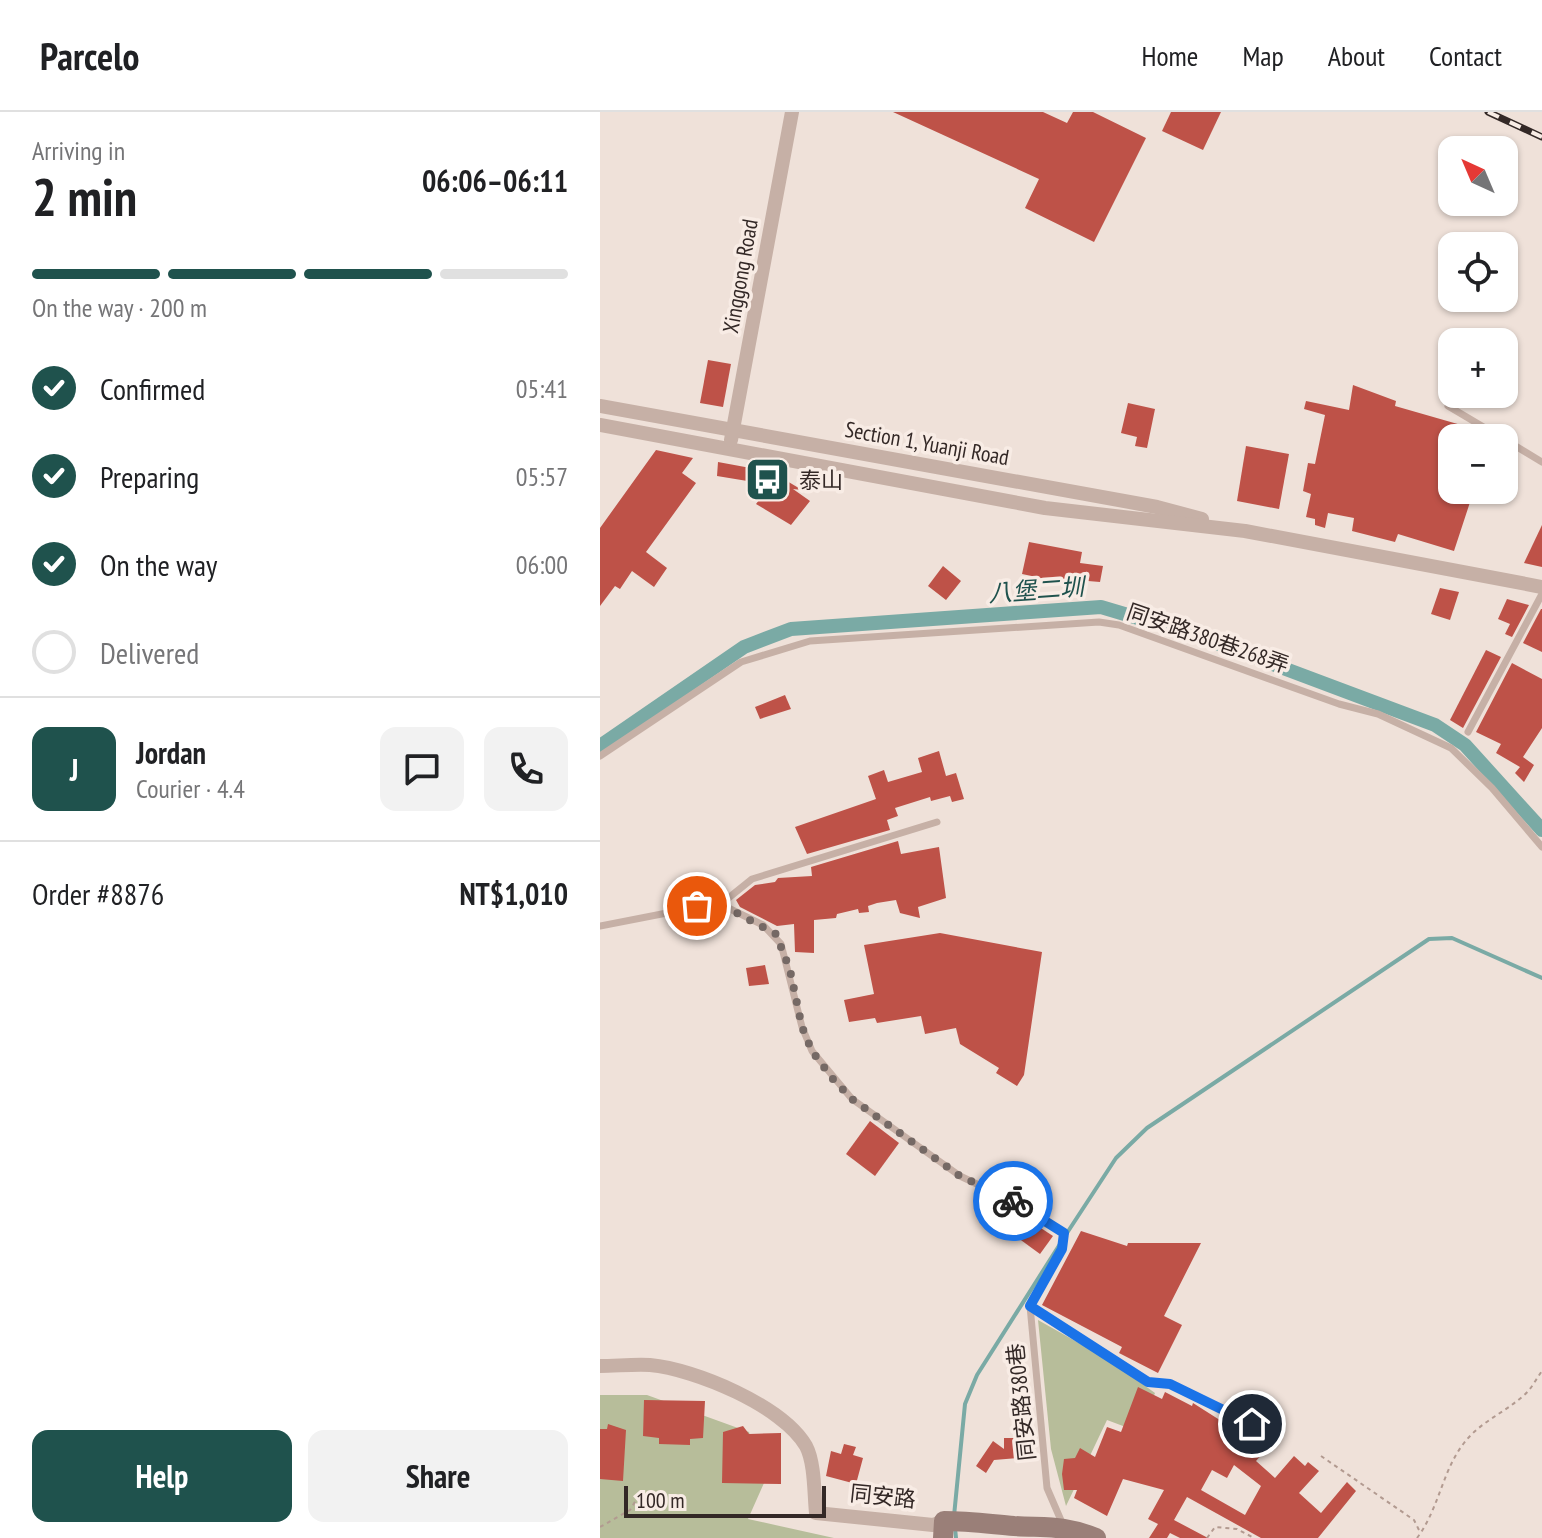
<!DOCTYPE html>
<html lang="en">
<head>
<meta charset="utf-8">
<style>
	body { margin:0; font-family:"PT Sans Narrow","Noto Sans TC",sans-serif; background:#f2f2f2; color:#202124; height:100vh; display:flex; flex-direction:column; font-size:30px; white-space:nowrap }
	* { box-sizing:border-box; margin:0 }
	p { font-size:26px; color:#757577 }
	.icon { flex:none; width:44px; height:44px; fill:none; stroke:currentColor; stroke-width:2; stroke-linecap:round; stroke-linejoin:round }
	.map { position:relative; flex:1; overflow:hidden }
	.details { display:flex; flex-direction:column; background:#fff; width:600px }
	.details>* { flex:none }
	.needle { width:52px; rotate:316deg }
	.fabs { position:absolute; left:838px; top:24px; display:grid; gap:16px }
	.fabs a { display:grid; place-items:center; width:80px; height:80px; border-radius:16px; background:#fff; box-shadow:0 2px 6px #0004; font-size:40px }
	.scale { position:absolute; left:24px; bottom:20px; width:202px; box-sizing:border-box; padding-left:8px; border:4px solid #332826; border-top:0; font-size:22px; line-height:28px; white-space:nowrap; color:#332826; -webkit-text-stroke:6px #f8ece5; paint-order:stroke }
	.pin { position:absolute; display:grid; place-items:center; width:68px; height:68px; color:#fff; margin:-34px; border:4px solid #fff; border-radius:50%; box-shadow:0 2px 8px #0007 }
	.courier { position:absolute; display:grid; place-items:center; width:80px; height:80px; margin:-40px; border:6px solid #1a73e8; border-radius:50%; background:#fff; color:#222; box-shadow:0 2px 10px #0007 }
	.overview em { font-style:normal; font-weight:700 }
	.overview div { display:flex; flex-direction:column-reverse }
	.overview { display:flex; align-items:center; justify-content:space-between; height:136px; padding:0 32px }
	h1 { font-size:52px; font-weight:700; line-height:60px }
	.bar { display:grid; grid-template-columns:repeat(4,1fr); gap:12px 8px; align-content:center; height:96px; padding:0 32px }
	.bar i { height:10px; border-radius:6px; background:#e0e0e0 }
	.bar .selected { background:#1f524d }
	.bar p { grid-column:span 4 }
	.line { display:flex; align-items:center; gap:20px; padding:0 32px; border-top:2px solid #e0e0e0 }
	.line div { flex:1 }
	.round { display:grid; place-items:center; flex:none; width:84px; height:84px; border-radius:16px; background:#f2f2f2 }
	ol { padding:0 32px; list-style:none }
	li { display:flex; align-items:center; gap:24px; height:88px }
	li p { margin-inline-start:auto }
	li .icon { padding:8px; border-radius:50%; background:#1f524d; color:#fff; stroke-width:4 }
	li:last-child { color:#757577 }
	li i { width:44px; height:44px; border:4px solid #e0e0e0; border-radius:50% }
	.action { display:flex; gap:16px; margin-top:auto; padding:16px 32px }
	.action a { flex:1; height:92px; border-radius:16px; background:#1f524d; color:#fff; font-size:32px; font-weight:700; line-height:92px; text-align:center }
	.action a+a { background:#f2f2f2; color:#202124 }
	header { display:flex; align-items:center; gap:48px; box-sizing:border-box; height:112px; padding:0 40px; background:#fff; border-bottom:2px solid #e0e0e0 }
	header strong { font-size:38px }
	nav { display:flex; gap:44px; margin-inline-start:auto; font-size:28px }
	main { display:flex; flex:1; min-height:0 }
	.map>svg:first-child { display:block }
	.green { fill:#b7bd9a }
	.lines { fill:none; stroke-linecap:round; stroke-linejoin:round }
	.stream { stroke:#7aaaa5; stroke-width:4 }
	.canal { stroke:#7aaaa5; stroke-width:14 }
	.building { fill:#be5248; fill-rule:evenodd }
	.path { stroke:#b29a90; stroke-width:2; stroke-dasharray:4 4; stroke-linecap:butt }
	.lane { stroke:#c6b0a6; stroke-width:7 }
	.street { stroke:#c6b0a6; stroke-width:14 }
	.secondary { stroke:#9a7f78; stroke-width:20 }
	.rail-casing { stroke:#332826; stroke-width:7 }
	.rail { stroke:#f8ece5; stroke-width:4; stroke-dasharray:12; stroke-linecap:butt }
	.done { stroke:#756965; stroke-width:8; stroke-dasharray:0 14.4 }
	.route { stroke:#1a73e8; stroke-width:10 }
	.labels { text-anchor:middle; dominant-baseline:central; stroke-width:7; stroke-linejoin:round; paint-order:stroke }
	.street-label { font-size:22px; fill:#332826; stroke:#f8ece5 }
	.poi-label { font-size:22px; fill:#332826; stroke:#f8ece5; text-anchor:start }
	.water-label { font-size:24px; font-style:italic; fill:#1f524d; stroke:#f8ece5 }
</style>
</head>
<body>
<header>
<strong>Parcelo</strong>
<nav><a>Home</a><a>Map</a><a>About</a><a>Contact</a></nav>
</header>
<main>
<section class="details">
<div class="overview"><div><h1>2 min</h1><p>Arriving in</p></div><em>06:06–06:11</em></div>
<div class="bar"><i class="selected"></i><i class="selected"></i><i class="selected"></i><i></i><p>On the way · 200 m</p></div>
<ol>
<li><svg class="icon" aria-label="check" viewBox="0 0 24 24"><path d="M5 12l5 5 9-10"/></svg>Confirmed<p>05:41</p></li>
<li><svg class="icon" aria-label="check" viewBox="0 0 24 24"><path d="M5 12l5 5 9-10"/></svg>Preparing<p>05:57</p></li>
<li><svg class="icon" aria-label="check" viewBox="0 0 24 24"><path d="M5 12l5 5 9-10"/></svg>On the way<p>06:00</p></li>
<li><i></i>Delivered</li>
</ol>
<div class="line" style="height:144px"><b class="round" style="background:#1f524d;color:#fff">J</b><div><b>Jordan</b><p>Courier · 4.4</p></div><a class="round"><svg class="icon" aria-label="chat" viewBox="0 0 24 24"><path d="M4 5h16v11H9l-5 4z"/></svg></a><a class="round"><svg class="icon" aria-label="phone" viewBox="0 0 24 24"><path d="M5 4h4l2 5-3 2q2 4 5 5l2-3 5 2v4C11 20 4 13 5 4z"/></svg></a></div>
<div class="line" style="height:104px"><div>Order #8876</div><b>NT$1,010</b></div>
<div class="action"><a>Help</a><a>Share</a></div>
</section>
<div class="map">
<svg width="942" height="1426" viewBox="0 0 942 1426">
	<rect width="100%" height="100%" fill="#efe1d9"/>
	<g class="green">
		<path d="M438,1208L509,1248L555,1281L539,1320L507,1308L466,1394L451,1337Z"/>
		<path d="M0,1283H47L149,1320L164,1371L148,1407L234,1426H0Z"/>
	</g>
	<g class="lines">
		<g class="stream">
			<path d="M465,1124L516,1046L547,1016L829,827L852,826L942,866"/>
			<path d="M354,1404L365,1292L377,1263L460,1132"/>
			<path d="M355,1416L356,1426"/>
		</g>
		<path class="canal" d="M0,634L144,535L191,517L501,495L595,523L835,613L865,633L942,718"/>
	</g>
	<g class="building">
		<path d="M293,0H443L467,11L473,0H493L546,26L494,130L425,96L439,67Z"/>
		<path d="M571,0H621L603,38L562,19Z"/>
		<path d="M108,248L131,252L123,295L100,291Z"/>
		<path d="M753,273L796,289L795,294L875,317L889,326H852V378H874L854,439L798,422L795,430L752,419L754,406L728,401L725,416L715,413V407L706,405L711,382L703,379L708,351L715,352L725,303L704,297L706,289L749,298Z"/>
		<path d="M528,291L555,297L547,336L535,334L537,325L521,321Z"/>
		<path d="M646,334L689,342L679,397L637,389Z"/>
		<path d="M56,338L93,346L82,361L96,371L46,440L67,456L54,475L32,459L20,477L15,474L0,494V416Z"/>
		<path d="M118,350L172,360L202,378L193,377L210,389L191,413L156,392L171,373L117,364Z"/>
		<path d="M942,413V455L924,451Z"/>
		<path d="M429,430L482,440L480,451L503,454L500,470L476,468L475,473L422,462Z"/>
		<path d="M343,454L361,469L346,488L328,474Z"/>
		<path d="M840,476L859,480L850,508L831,502Z"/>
		<path d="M907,487L929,493L912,525L905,522L910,512L898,507Z"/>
		<path d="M941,497H942V540L923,531Z"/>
		<path d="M886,538L901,545L863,616L850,608Z"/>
		<path d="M912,551L942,567V616L923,645L934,653L924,670L915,661L920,655L896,641L901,632L876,620Z"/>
		<path d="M185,583L191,597L160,607L155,595Z"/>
		<path d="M339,639L346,664L356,661L364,687L352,690L350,684L331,689L330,685L295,696L298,704L287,708L290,718L207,742L195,715L276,687L268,664L284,658L288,670L322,660L318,646Z"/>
		<path d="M298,729L301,742L339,735L346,786L318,795L320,806L300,801L296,788L277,791L268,794L269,800L259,801L258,797L237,802L236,806L214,808V841L195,840L194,812L177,814L140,795L136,788L155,773L175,770L178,766L212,764L211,755Z"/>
		<path d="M340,821L442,840L424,963L417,974L396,961L399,956L360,932L356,916L325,922L321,904L277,911L275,906L249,910L244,888L274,882L264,833Z"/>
		<path d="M165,853L169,872L149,874L146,856Z"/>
		<path d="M270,1009L299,1031L275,1064L246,1042Z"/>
		<path d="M421,1103L453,1124L440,1142L410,1120Z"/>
		<path d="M481,1119L527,1134L528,1131H601L564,1204L582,1213L558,1261L519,1241L522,1235L442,1193Z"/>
		<path d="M538,1275L562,1287L565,1280L592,1294L593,1291L626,1312L659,1326L667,1317L679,1323L656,1349L675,1366L694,1344L705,1354L708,1350L719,1359L699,1381L721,1401L747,1370L756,1379L718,1426H661L587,1385L574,1408L608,1426H580L570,1421L567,1426H549L558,1412L548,1407L564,1378L523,1367L507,1404L474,1386L477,1378H464L462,1362L464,1347L475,1346L480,1336L495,1345L507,1315L521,1320ZM634,1353L661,1374L645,1403L601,1378L612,1358L627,1366Z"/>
		<path d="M44,1288L105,1289L103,1326L90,1327V1333L59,1332V1326L43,1324Z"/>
		<path d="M8,1312L26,1318L23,1369L0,1367V1317H7Z"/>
		<path d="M143,1314L149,1322L181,1321V1372L122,1371L123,1320Z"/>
		<path d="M404,1326H429L430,1345L394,1348L386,1361L376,1354L393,1329L404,1337Z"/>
		<path d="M244,1332L256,1335L253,1343L263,1346L256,1372L226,1364L231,1339L241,1342Z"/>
	</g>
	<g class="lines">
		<g class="path">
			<path d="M721,1344L814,1408L820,1420"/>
			<path d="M0,1415L30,1398L38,1385"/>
			<path d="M607,1426L615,1415L637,1417L654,1426"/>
			<path d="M817,1426C839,1397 842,1359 864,1331C880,1310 904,1301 923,1284C931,1278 936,1267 942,1259"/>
		</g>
		<g class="lane">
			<path d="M848,294L902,326"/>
			<path d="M904,327L942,350"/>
			<path d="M868,620L942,482"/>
			<path d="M0,644L141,550L210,529L499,510L519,513L739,592L778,602L851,636L892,676L942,735"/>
			<path d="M121,792L152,767L337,710"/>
			<path d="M0,814L118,791L163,813L181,832L202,915L212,939L252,987L360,1064L423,1094L464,1121L462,1137L430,1194L447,1376L463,1413"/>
			<path d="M430,1194L548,1270L570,1272L652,1312"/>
		</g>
		<g class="street">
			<path d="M0,294L557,395L602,407"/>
			<path d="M0,313L445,396L645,419L942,475"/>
			<path d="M131,328L192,0"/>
			<path d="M0,1254C16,1254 34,1252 50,1253C95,1257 183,1294 206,1334C215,1351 214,1382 216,1401L333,1413L344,1409"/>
		</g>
		<path class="secondary" d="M343,1426L344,1409C368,1409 390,1412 414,1414C447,1416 464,1413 496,1426"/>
		<defs>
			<path id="rail" d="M888,0L942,25"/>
		</defs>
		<use href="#rail" class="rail-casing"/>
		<use href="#rail" class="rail"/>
	</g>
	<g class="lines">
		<path class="done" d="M97,794L118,791L176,822L190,858L202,915L212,939L232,966L252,987L360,1064L413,1089"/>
		<path class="route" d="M413,1089L464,1121L462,1137L430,1194L548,1270L570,1272L652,1312"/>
	</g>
	<defs>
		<symbol id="bus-square" viewBox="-11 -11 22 22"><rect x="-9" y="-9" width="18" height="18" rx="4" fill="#1f524d" stroke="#f8ece5"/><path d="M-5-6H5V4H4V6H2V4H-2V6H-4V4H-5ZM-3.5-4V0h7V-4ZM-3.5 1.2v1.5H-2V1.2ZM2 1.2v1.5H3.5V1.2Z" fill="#fff"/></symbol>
	</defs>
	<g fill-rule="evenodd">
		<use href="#bus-square" x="142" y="342" width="51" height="51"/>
	</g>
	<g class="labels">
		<g class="street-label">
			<text transform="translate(140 164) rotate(-80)">Xinggong Road</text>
			<text transform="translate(327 331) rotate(10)">Section 1, Yuanji Road</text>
			<text transform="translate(608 526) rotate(19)">同安路380巷268弄</text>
			<text transform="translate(421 1290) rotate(-96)">同安路380巷</text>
			<text transform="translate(283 1384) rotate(6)">同安路</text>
		</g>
		<g class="poi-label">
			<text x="199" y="368">泰山</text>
		</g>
		<g class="water-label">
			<text transform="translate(436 478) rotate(-4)">八堡二圳</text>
		</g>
	</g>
</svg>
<div class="fabs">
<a><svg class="needle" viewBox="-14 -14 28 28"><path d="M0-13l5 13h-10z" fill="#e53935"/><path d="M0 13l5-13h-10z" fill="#757577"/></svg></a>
<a><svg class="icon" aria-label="locate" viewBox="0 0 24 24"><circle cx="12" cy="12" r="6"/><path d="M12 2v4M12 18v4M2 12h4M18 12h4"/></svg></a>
<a>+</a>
<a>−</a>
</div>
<div class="scale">100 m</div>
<div class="pin" style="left:97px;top:794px;background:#ea580c"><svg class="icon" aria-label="bag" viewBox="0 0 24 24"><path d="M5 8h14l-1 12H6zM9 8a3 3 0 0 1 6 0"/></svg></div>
<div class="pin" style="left:652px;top:1312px;background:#1f2937"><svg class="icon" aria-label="home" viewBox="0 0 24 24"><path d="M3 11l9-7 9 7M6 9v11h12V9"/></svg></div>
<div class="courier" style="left:413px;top:1089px"><svg class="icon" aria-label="bike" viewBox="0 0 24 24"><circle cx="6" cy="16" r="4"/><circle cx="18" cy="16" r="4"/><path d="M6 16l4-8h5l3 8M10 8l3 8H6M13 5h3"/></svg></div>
</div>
</main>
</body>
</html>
